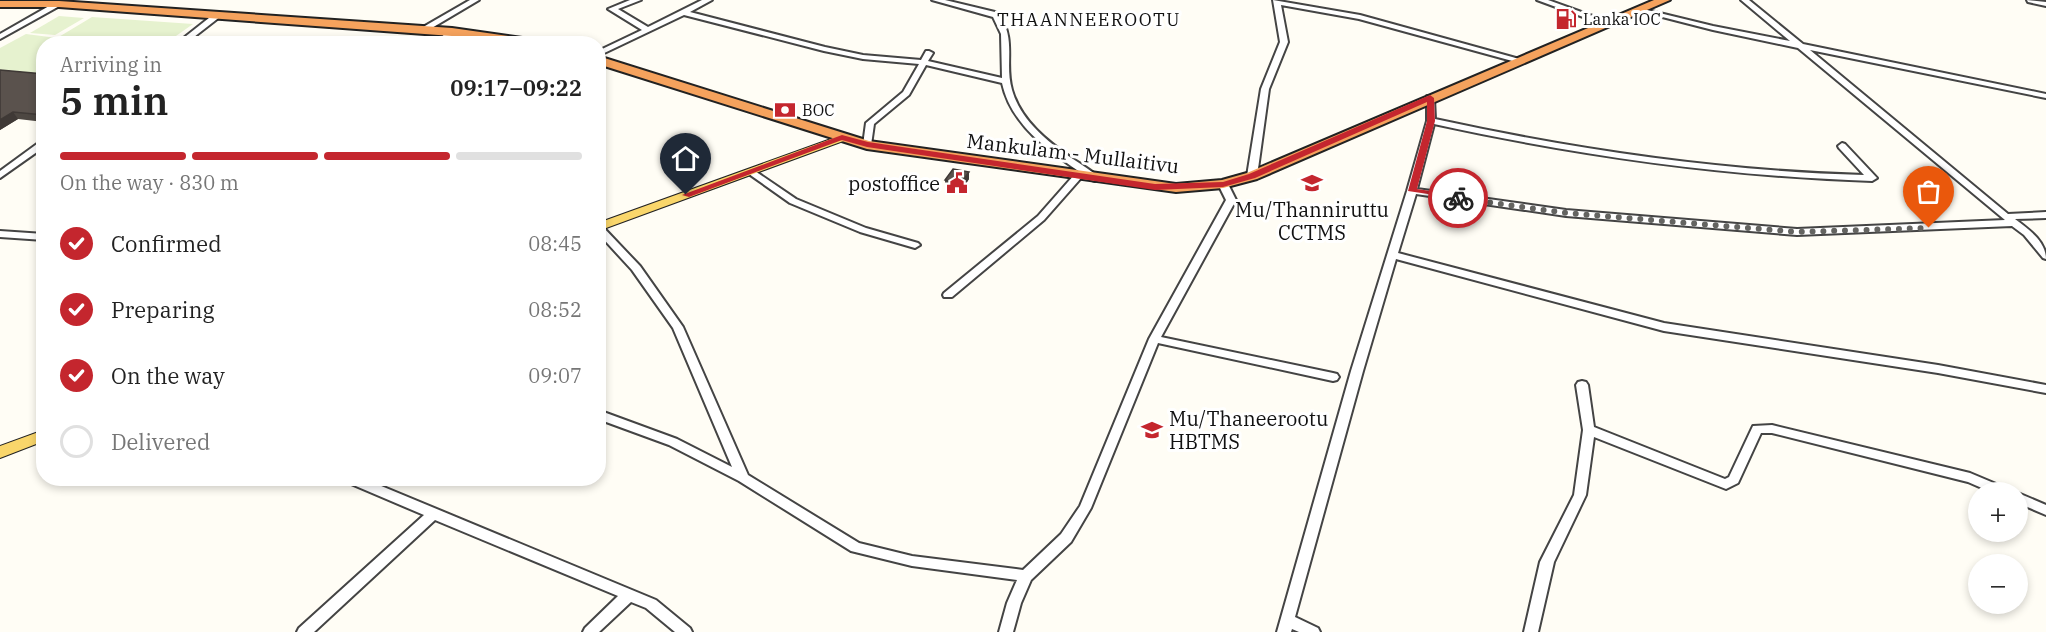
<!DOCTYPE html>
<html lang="en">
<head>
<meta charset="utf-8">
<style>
	body { margin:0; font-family:"IBM Plex Serif",serif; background:#f2f2f2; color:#222; height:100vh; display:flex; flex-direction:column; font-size:22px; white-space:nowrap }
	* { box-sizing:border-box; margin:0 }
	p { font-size:20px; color:#767676 }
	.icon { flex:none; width:33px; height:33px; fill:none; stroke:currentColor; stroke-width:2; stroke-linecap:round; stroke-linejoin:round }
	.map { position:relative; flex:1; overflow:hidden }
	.side { position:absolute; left:36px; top:36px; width:570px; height:450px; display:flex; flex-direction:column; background:#fff; border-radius:24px; box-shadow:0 3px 9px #0003 }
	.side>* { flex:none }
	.buttons { position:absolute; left:1968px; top:482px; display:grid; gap:12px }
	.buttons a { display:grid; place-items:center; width:60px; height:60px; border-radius:50%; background:#fff; box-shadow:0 3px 9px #0003; font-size:30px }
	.pin { position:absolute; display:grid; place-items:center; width:51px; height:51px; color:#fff; margin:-62px -26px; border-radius:50% 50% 50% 0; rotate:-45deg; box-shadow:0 0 6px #0007 }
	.pin .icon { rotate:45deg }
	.courier { position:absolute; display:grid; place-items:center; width:60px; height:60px; margin:-30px; border:4px solid #c4262e; border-radius:50%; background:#fff; color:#222; box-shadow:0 2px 8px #0007 }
	.headline em { font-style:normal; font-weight:600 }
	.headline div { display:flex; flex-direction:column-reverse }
	.headline { display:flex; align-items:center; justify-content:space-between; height:102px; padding:0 24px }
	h1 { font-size:39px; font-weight:600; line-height:45px }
	.bar { display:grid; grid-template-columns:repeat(4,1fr); gap:9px 6px; align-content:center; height:72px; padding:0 24px }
	.bar i { height:8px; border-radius:4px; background:#e0e0e0 }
	.bar .active { background:#c4262e }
	.bar p { grid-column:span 4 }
	ol { padding:0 24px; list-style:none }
	li { display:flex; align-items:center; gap:18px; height:66px }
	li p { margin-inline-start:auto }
	li .icon { padding:6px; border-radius:50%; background:#c4262e; color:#fff; stroke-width:4 }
	li:last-child { color:#767676 }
	li i { width:33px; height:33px; border:3px solid #e0e0e0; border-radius:50% }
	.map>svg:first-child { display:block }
	.pitch { fill:#e6f2cf }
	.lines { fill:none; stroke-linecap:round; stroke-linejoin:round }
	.minor-casing { stroke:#444; stroke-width:4 }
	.major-casing { stroke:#222; stroke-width:2 }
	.highway-casing { stroke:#222; stroke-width:4 }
	.minor { fill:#fff; fill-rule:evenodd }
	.major { fill:#f9d66b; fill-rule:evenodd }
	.highway { fill:#f5a25d; fill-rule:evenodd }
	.wall { fill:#4d4742 }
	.shaded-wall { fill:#3f3936 }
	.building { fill:#5a524d; stroke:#3f3936; stroke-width:1.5 }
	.route { fill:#c4262e }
	.done { stroke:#646461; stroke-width:6; stroke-dasharray:0 10.8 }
	.labels { text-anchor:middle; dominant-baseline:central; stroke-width:6; stroke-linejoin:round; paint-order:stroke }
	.far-poi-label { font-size:16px; fill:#111; stroke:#fff; text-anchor:start }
	.far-quarter-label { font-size:18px; letter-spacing:1.5px; fill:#111; stroke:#fff }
	.street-label { font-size:20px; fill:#111; stroke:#fff }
	.poi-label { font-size:20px; fill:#111; stroke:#fff; text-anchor:end }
</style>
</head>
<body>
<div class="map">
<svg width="2046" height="632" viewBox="0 0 2046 632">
	<rect width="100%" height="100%" fill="#fffdf5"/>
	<g class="pitch">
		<path d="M59,16L84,18L55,35L30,33Z"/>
		<path d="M92,17L193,24L166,43L44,44L43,75L0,70V48L26,34L57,38Z"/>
	</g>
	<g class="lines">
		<defs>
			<g id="minor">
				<path d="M470,0H479L425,32L418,30Z"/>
				<path d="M630,0H641L618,9L648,27L702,0H712L690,12L825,47L863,55L921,60L926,51H929L933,53L928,61L1002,78L1001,34L993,17L932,0H945L999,13C1017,42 1004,62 1012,90C1021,121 1048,142 1073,159C1082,165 1092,171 1100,178L1095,181L1092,180C1056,156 1012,129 1002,83L926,65L909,95L874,124L871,145L867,148L863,145L866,123L903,92L919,64L863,59L824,51L684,15L598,56V51L642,30L608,9Z"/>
				<path d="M1273,0L1360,15L1523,60L1519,62H1516L1359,19L1281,5L1288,42L1269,89L1257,176L1252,179L1247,176L1261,89L1280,42Z"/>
				<path d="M1537,0H1548L1612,23L1605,25Z"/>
				<path d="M1741,0H1749L1803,44L2046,94V98L1810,50L2008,214L2046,212V218L2015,219C2028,229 2046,241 2046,259L2043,258L2024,235L2012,226L1797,235L1566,216L1416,194L1398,253L1664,323L1938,365L2046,385V393L1938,373L1664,331L1396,259L1363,371L1295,617L1318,628L1320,632H1299L1292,629L1291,632H1277L1351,371L1407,191L1427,121V96H1430L1434,98L1435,119C1577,150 1719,171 1864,175L1839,148L1838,146L1842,143L1845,144L1877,178L1872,181C1722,176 1581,156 1434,124L1417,189L1566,210L1797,229L2005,220L1798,48L1713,30L1635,10L1639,8L1713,26L1790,41Z"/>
				<path d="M2027,0L2046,2V6L2028,2Z"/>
				<path d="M56,2L63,4L0,39V34Z"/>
				<path d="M214,14L221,16L185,44H176Z"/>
				<path d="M449,30L456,32L442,44H434Z"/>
				<path d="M41,141H44V147L0,178V171Z"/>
				<path d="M752,169L796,199L866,228L918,243L920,245L915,248L860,232L790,203L749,174L747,172Z"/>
				<path d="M1078,173L1081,174L1083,176L1081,178L1044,220L952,297H944L943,295L944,293L1038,216L1075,174Z"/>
				<path d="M1223,181L1228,184L1236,200L1161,337L1333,373L1337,374L1339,377L1337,380L1333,381L1158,343L1091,508L1071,542L1031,580L1021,603L1013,632H999L1007,603L1017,580L912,566L851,551L739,481L669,445L598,419V410L677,439L732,467L673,328L632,270L598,233V224L601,225L640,266L683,327L748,475L859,543L912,556L1023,570L1061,534L1080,506L1149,339L1226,200L1218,184Z"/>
				<path d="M0,231L44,234V240L0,237Z"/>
				<path d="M1582,381L1586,382L1588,385L1594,427L1725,479L1729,477L1753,426L1772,425L1970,473L2008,489L2010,492H1991L1968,482L1772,433H1761L1738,483L1726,489L1594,437L1586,495L1554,562L1538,632H1524L1540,562L1574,495L1583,430L1576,385L1578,382Z"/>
				<path d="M342,478H362L656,600L690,628L692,632H675L646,608L631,602L599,632H583L585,628L618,596L435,520L314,632H297L299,628L424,515L344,481Z"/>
				<path d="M2018,493L2046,505V515L2018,503Z"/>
			</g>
			<g id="major">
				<path d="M842,135L848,138L846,140L598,231V223Z"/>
				<path d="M44,430V441L0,458V446Z"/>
			</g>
			<g id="highway">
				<path d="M1654,0H1670L1257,179L1223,188L1176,192L867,149L598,64V56L869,141L1176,184L1222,180L1247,173Z"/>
				<path d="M0,1H59L452,28L537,40L543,44H508L452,36L59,7H0Z"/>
			</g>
		</defs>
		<use href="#minor" class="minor-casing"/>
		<use href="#major" class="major-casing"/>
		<use href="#highway" class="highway-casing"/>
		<use href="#minor" class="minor"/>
		<use href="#major" class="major"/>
		<use href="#highway" class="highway"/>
	</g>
	<g class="wall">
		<path d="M0,70L44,74V122L18,119L0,130Z"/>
		<path d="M969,179L961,191L945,187V180Z"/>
	</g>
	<g class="shaded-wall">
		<path d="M13,112L18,119L0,130V120Z"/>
		<path d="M969,172V179L961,191V183Z"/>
	</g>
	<g class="building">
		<path d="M0,70L44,74V115L13,112L0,120Z"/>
		<path d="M953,169L969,172L961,183L945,180Z"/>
	</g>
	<path class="route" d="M1430,95L1434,98L1435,121L1417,189L1458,195L1461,199L1408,191L1427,121V102L1255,178L1223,187L1155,190L867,147L842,140L689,197L682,195L842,135L868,142L1155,184L1223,182L1249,174Z"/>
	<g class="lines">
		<path class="done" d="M1458,198L1566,213L1797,232L1929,228"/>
	</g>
	<defs>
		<symbol id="fuel-bare" viewBox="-9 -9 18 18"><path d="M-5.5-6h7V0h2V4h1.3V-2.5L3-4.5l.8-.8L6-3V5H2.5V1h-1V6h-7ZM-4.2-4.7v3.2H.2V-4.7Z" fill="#c4262e" stroke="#fff" stroke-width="2.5" paint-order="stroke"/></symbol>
		<symbol id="bank-bare" viewBox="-9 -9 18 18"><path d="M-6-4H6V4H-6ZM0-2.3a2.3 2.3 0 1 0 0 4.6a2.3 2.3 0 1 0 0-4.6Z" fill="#c4262e" stroke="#fff" stroke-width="2.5" paint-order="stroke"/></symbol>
		<symbol id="civic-bare" viewBox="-9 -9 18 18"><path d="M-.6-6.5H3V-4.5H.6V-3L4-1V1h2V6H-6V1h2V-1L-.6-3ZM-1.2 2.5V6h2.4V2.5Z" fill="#c4262e" stroke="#fff" stroke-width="2.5" paint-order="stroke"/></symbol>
		<symbol id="school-bare" viewBox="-9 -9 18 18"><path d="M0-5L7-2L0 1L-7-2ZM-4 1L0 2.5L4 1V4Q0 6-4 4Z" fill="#c4262e" stroke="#fff" stroke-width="2.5" paint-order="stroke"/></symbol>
	</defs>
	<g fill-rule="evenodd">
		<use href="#fuel-bare" x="1551" y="4" width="30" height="30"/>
		<use href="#bank-bare" x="770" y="95" width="30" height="30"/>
		<use href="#civic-bare" x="942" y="168" width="30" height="30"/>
		<use href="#school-bare" x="1297" y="168" width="30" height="30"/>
		<use href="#school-bare" x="1137" y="415" width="30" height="30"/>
	</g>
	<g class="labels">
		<g class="far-poi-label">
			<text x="1583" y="19">Lanka IOC</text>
			<text x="802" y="110">BOC</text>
		</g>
		<g class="far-quarter-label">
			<text x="1089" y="19">THAANNEEROOTU</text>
		</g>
		<g class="street-label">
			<text transform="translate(1073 153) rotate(7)">Mankulam - Mullaitivu</text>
		</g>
		<g class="poi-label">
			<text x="940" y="183">postoffice</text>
			<text x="1312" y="209" text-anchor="middle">Mu/Thanniruttu<tspan x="1312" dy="23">CCTMS</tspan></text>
			<text x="1169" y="418" text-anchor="start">Mu/Thaneerootu<tspan x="1169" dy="23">HBTMS</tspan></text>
		</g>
	</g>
</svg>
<div class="buttons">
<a>+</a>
<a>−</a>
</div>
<div class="pin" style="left:1929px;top:228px;background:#ea580c"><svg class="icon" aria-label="bag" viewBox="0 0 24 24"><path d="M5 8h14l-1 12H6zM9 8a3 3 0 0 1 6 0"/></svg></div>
<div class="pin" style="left:686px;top:195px;background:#1f2937"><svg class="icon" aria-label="home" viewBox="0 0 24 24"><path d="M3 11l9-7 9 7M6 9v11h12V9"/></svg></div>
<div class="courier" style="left:1458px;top:198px"><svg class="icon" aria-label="bike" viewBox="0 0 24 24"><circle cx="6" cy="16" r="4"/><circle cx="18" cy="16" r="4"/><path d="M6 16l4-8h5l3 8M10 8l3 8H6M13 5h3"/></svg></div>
<section class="side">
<div class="headline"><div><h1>5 min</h1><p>Arriving in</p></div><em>09:17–09:22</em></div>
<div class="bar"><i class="active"></i><i class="active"></i><i class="active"></i><i></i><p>On the way · 830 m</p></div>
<ol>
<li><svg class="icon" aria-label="check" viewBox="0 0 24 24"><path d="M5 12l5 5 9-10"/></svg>Confirmed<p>08:45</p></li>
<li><svg class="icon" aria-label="check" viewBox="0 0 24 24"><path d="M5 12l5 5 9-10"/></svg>Preparing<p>08:52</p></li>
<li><svg class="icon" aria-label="check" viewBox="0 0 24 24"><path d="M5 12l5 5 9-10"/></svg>On the way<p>09:07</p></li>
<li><i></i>Delivered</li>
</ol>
</section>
</div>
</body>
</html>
